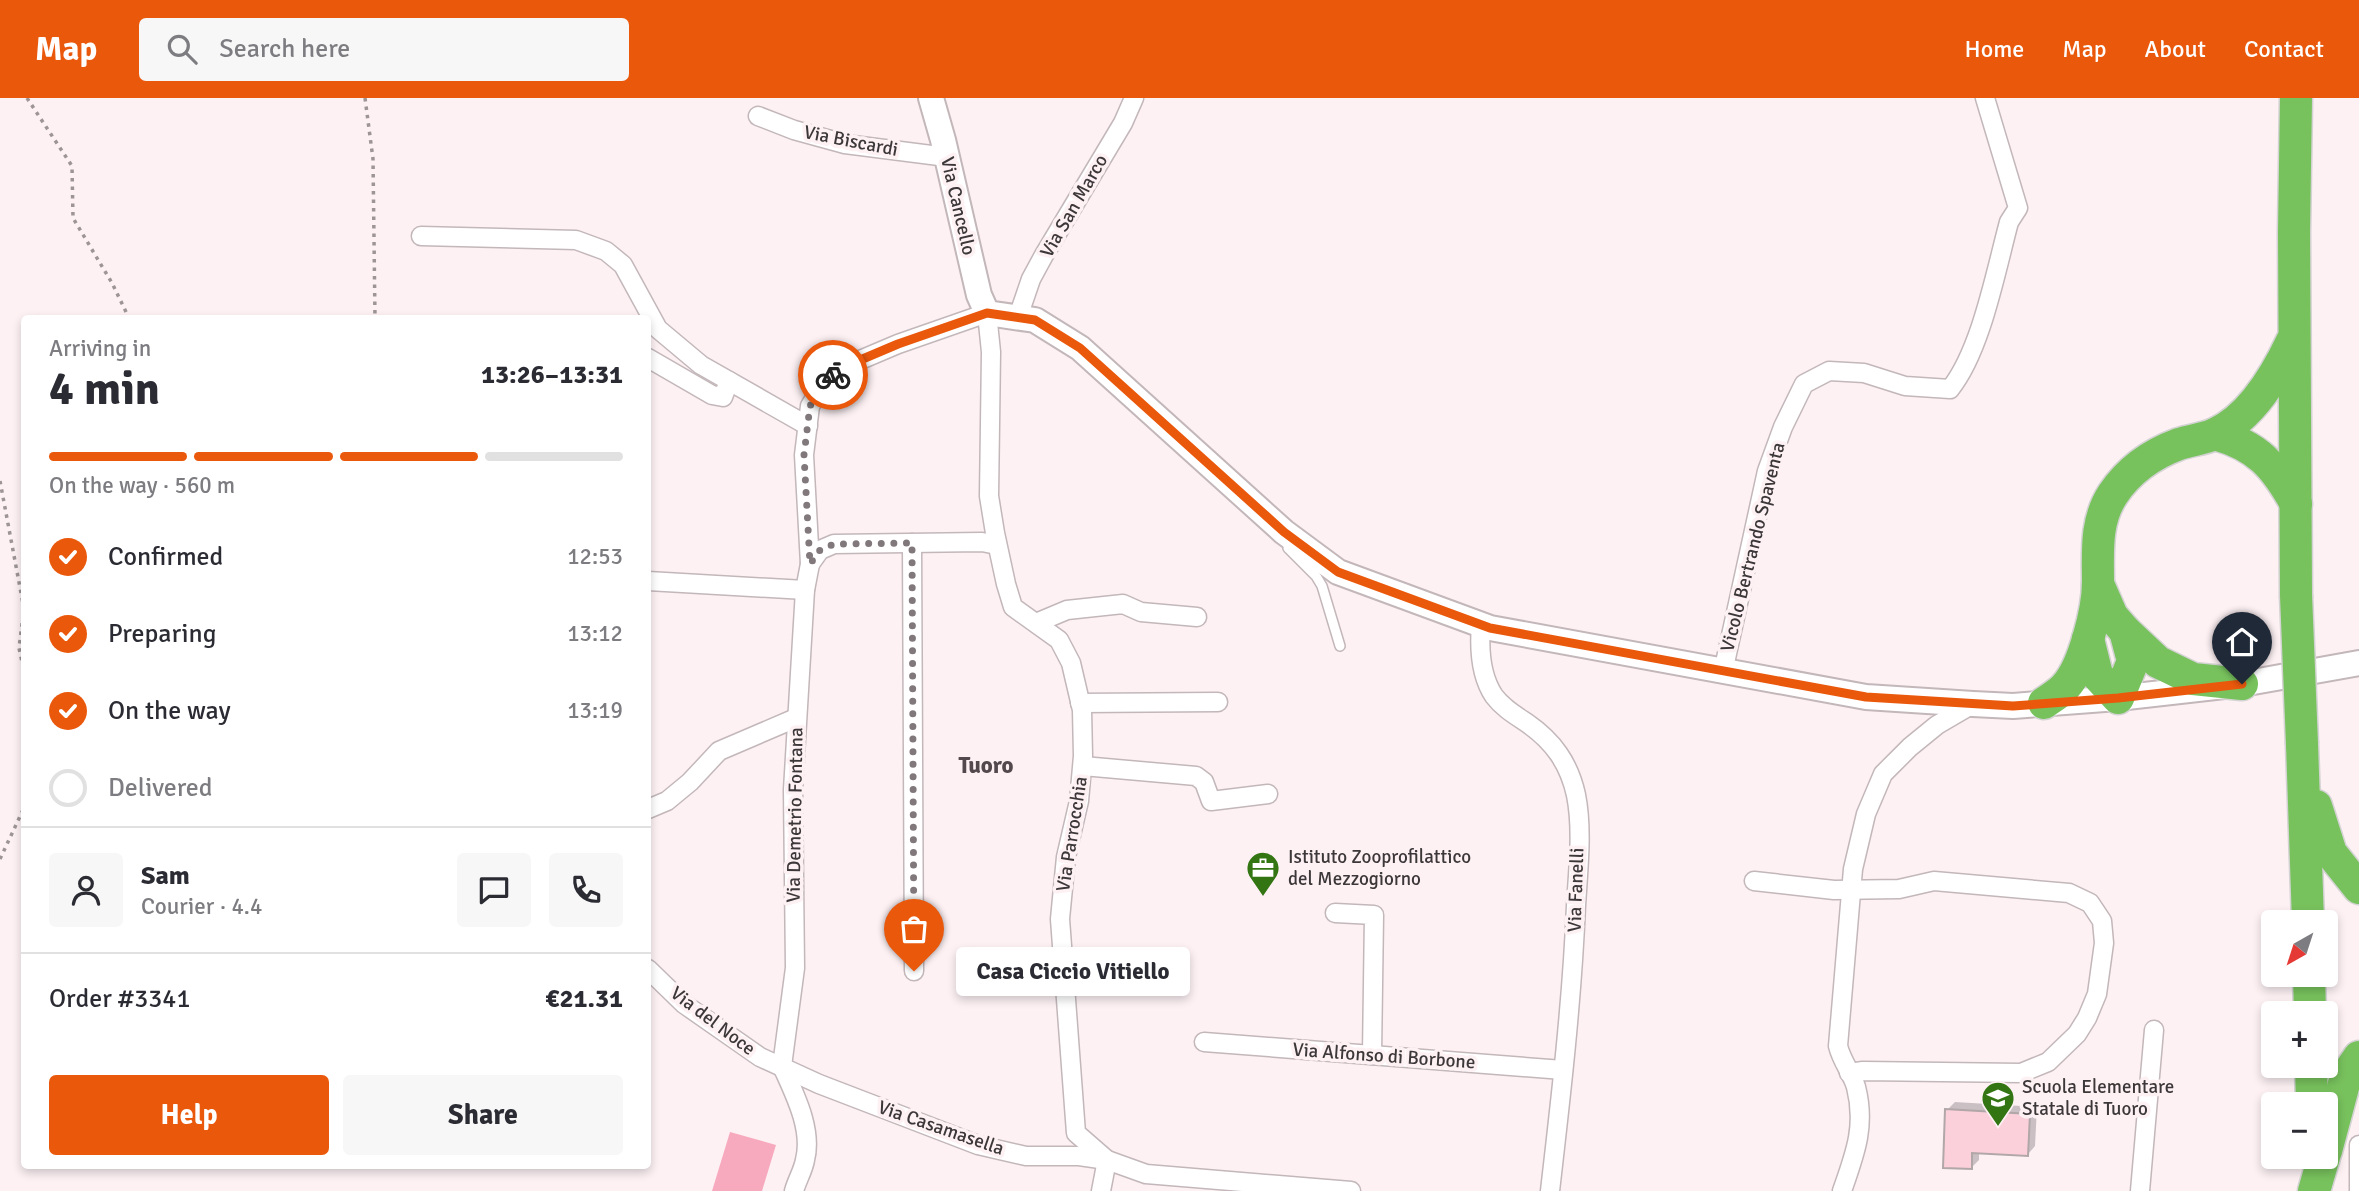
<!DOCTYPE html>
<html lang="en">
<head>
<meta charset="utf-8">
<style>
	body { margin:0; font-family:Signika,sans-serif; background:#f7f7f7; color:#2b2b33; height:100vh; display:flex; flex-direction:column; font-size:26px; white-space:nowrap }
	* { box-sizing:border-box; margin:0 }
	p { font-size:23px; color:#7c7c81 }
	.icon { flex:none; width:38px; height:38px; fill:none; stroke:currentColor; stroke-width:2; stroke-linecap:round; stroke-linejoin:round }
	.map { position:relative; flex:1; overflow:hidden }
	.side { position:absolute; left:21px; top:217px; width:630px; height:854px; display:flex; flex-direction:column; background:#fff; border-radius:7px; box-shadow:0 4px 10px #0003 }
	.side>* { flex:none }
	.needle { width:46px; rotate:219deg }
	.buttons { position:absolute; left:2261px; top:812px; display:grid; gap:14px }
	.buttons a { display:grid; place-items:center; width:77px; height:77px; border-radius:7px; background:#fff; box-shadow:0 4px 10px #0003; font-size:35px }
	.pin { position:absolute; display:grid; place-items:center; width:60px; height:60px; color:#fff; margin:-72px -30px; border-radius:50% 50% 50% 0; rotate:-45deg; box-shadow:0 0 7px #0007 }
	.pin .icon { rotate:45deg }
	.courier { position:absolute; display:grid; place-items:center; width:70px; height:70px; margin:-35px; border:5px solid #ea580c; border-radius:50%; background:#fff; color:#222; box-shadow:0 2px 9px #0007 }
	.bubble { position:absolute; height:49px; border-radius:7px; background:#fff; box-shadow:0 4px 10px #0003; font-size:23px; font-weight:700; line-height:49px; text-align:center }
	.summary em { font-style:normal; font-weight:700 }
	.summary div { display:flex; flex-direction:column-reverse }
	.summary { display:flex; align-items:center; justify-content:space-between; height:119px; padding:0 28px }
	h1 { font-size:46px; font-weight:700; line-height:52px }
	.bar { display:grid; grid-template-columns:repeat(4,1fr); gap:10px 7px; align-content:center; height:84px; padding:0 28px }
	.bar i { height:9px; border-radius:5px; background:#e1e1e2 }
	.bar .current { background:#ea580c }
	.bar p { grid-column:span 4 }
	.line { display:flex; align-items:center; gap:18px; padding:0 28px; border-top:2px solid #e1e1e2 }
	.line div { flex:1 }
	.round { display:grid; place-items:center; flex:none; width:74px; height:74px; border-radius:7px; background:#f7f7f7 }
	ol { padding:0 28px; list-style:none }
	li { display:flex; align-items:center; gap:21px; height:77px }
	li p { margin-inline-start:auto }
	li .icon { padding:7px; border-radius:50%; background:#ea580c; color:#fff; stroke-width:4 }
	li:last-child { color:#7c7c81 }
	li i { width:38px; height:38px; border:4px solid #e1e1e2; border-radius:50% }
	.button { display:flex; gap:14px; margin-top:auto; padding:14px 28px }
	.button a { flex:1; height:80px; border-radius:7px; background:#ea580c; color:#fff; font-size:28px; font-weight:700; line-height:80px; text-align:center }
	.button a+a { background:#f7f7f7; color:#2b2b33 }
	header { display:flex; align-items:center; gap:42px; box-sizing:border-box; height:98px; padding:0 35px; background:#ea580c; color:#fff }
	header strong { font-size:33px }
	nav { display:flex; gap:38px; margin-inline-start:auto; font-size:24px }
	.search { width:490px; height:63px; background:#f7f7f7; display:flex; align-items:center; gap:18px; box-sizing:border-box; padding:0 24px; border-radius:7px; color:#7c7c81; font-size:26px }
	.map>svg:first-child { display:block }
	.grass { fill:#f7aabe }
	.shadow { fill:#0003 }
	.building { fill:#fcd0db; stroke:#b1a6a8; stroke-width:2 }
	.lines { fill:none; stroke-linecap:round; stroke-linejoin:round }
	.lane-casing { stroke:#c3b7ba; stroke-width:12 }
	.street-casing { stroke:#c3b7ba; stroke-width:21 }
	.secondary-casing { stroke:#c3b7ba; stroke-width:28 }
	.highway-casing { stroke:#d4d3d3; stroke-width:35 }
	.path { stroke:#9d9496; stroke-width:3.5; stroke-dasharray:3.5 5; stroke-linecap:butt }
	.lane { stroke:#fff; stroke-width:9 }
	.street { stroke:#fff; stroke-width:18 }
	.secondary { stroke:#fff; stroke-width:24 }
	.highway { stroke:#78c25d; stroke-width:32 }
	.highway-bridge-casing { stroke:#d4d3d3; stroke-width:35; stroke-linecap:butt }
	.highway-bridge { stroke:#78c25d; stroke-width:32 }
	.done { stroke:#80787a; stroke-width:7; stroke-dasharray:0 12.6 }
	.route { stroke:#ea580c; stroke-width:9 }
	.labels { text-anchor:middle; dominant-baseline:central; stroke-width:7; stroke-linejoin:round; paint-order:stroke }
	.street-label { font-size:19px; fill:#3c3738; stroke:#fdf1f4 }
	.poi-label { font-size:19px; fill:#3c3738; stroke:#fdf1f4; text-anchor:start }
	.quarter-label { font-size:23px; font-weight:bold; fill:#53494c; stroke:#fdf1f4 }
</style>
</head>
<body>
<header>
<strong>Map</strong>
<div class="search"><svg class="icon" aria-label="search" viewBox="0 0 24 24"><circle cx="10" cy="10" r="6"/><path d="M15 15l6 6"/></svg>Search here</div>
<nav><a>Home</a><a>Map</a><a>About</a><a>Contact</a></nav>
</header>
<div class="map">
<svg width="2359" height="1093" viewBox="0 0 2359 1093">
	<rect width="100%" height="100%" fill="#fdf1f4"/>
	<path class="grass" d="M730,1034L776,1047L762,1093H712Z"/>
	<path class="shadow" d="M1955,1004L2037,1009L2035,1048L2028,1056L1979,1054V1062L1971,1070L1947,1012Z"/>
	<path class="building" d="M1945,1011L2030,1016L2028,1058L1972,1055V1071L1943,1070Z"/>
	<g class="lines">
		<defs>
			<path id="lane" d="M1288,450L1316,478L1322,488L1340,548"/>
			<g id="street">
				<path d="M758,18L794,32L845,46L947,59"/>
				<path d="M421,138L576,142L606,153L623,167L658,231L701,267L808,328"/>
				<path d="M1018,219L1031,181L1044,157L1123,25L1134,0"/>
				<path d="M648,260L712,297L723,299L729,283"/>
				<path d="M912,445L914,873"/>
				<path d="M810,466L820,452L834,446L982,444L997,447"/>
				<path d="M648,483L805,492"/>
				<path d="M1036,525L1067,512L1123,506L1141,514L1197,519"/>
				<path d="M1481,527C1479,551 1480,577 1494,598C1503,610 1515,617 1527,625C1553,643 1569,665 1576,697C1583,732 1578,772 1576,808C1572,903 1561,998 1550,1093"/>
				<path d="M1723,574L1767,373L1783,329L1804,286L1829,273L1864,275L1905,288L1950,291C1981,253 1996,172 2009,124L2018,110L1985,0"/>
				<path d="M1080,605L1218,604"/>
				<path d="M1083,668L1196,678L1204,684L1211,703L1268,696"/>
				<path d="M648,711L667,703L690,684L719,653L796,620"/>
				<path d="M1754,783L1834,792L1899,791L1934,783L2069,795L2090,805L2102,823L2104,845L2097,896L2087,920L2077,936L2048,964L2021,975L1863,973L1849,975"/>
				<path d="M1335,815L1374,817L1372,957"/>
				<path d="M648,871L684,906L760,959L819,986L978,1047L1026,1058H1079L1107,1062L1146,1076L1351,1093"/>
				<path d="M1204,944L1563,972"/>
				<path d="M782,968L795,870L793,692L805,492L810,466L804,357L810,308L824,285L839,271L898,246L987,215L991,254L989,398L995,435L1006,486L1013,509L1059,542L1071,565L1082,612L1083,658L1079,703L1066,759L1060,821L1076,1035L1107,1062"/>
				<path d="M782,968C794,995 813,1031 805,1062C803,1073 797,1082 794,1093"/>
				<path d="M1101,1093L1107,1062"/>
				<path d="M1842,1093C1855,1056 1866,1028 1856,989C1852,975 1842,964 1838,948L1853,771L1866,716L1883,676L1910,649L1937,627L1973,606"/>
				<path d="M2140,1093L2154,932"/>
				<path d="M2359,1093V1047"/>
			</g>
			<path id="secondary" d="M931,0L943,42L979,197L987,215L1035,222L1080,250L1284,434L1338,474L1490,530L1866,599L1973,606L2013,608L2118,600L2242,586L2359,565"/>
			<g id="highway">
				<path d="M2296,0L2294,134L2296,497"/>
				<path d="M2215,336C2258,348 2275,368 2296,406"/>
				<path d="M2098,486L2112,518L2125,533L2158,564L2193,581L2242,586"/>
				<path d="M2088,541L2097,577L2118,600L2133,563L2125,533"/>
				<path d="M2044,605C2051,600 2060,595 2065,589C2084,569 2098,511 2098,484C2098,454 2095,423 2113,396C2129,372 2152,356 2179,346C2191,342 2204,341 2215,336C2252,319 2276,277 2292,243"/>
				<path d="M2302,646L2308,824"/>
				<path d="M2316,708L2331,755L2359,790"/>
				<path d="M2309,877L2310,915"/>
				<path d="M2311,968L2312,1006"/>
				<path d="M2326,1053L2346,978L2359,959"/>
				<path d="M2314,1093L2324,1059"/>
			</g>
		</defs>
		<use href="#lane" class="lane-casing"/>
		<use href="#street" class="street-casing"/>
		<use href="#secondary" class="secondary-casing"/>
		<use href="#highway" class="highway-casing"/>
		<g class="path">
			<path d="M27,0L72,68L73,120L112,185L129,220"/>
			<path d="M365,0L373,61L375,220"/>
			<path d="M0,383L24,511L19,550L24,573"/>
			<path d="M0,761L23,712L24,687"/>
		</g>
		<use href="#lane" class="lane"/>
		<use href="#street" class="street"/>
		<use href="#secondary" class="secondary"/>
		<use href="#highway" class="highway"/>
		<defs>
			<path id="highway-bridge" d="M2296,497L2302,646"/>
		</defs>
		<use href="#highway-bridge" class="highway-bridge-casing"/>
		<use href="#highway-bridge" class="highway-bridge"/>
	</g>
	<g class="lines">
		<path class="done" d="M833,277L824,285L810,308L804,357L810,466L820,452L834,446L912,445L914,873"/>
		<path class="route" d="M833,277L839,271L898,246L987,215L1035,222L1080,250L1284,434L1338,474L1490,530L1866,599L2013,608L2118,600L2242,586"/>
	</g>
	<defs>
		<symbol id="office-pin" viewBox="-11 -11 22 30"><path d="M0 17L-7.5 6A9.5 9.5 0 1 1 7.5 6Z" fill="#337513" stroke="#fdf1f4"/><path d="M-6-3h4V-5.5h4V-3h4V5H-6ZM-1-4.5V-3h2v-1.5ZM-6 0V1H6V0Z" fill="#fff"/></symbol>
		<symbol id="school-pin" viewBox="-11 -11 22 30"><path d="M0 17L-7.5 6A9.5 9.5 0 1 1 7.5 6Z" fill="#337513" stroke="#fdf1f4"/><path d="M0-5L7-2L0 1L-7-2ZM-4 1L0 2.5L4 1V4Q0 6-4 4Z" fill="#fff"/></symbol>
	</defs>
	<g fill-rule="evenodd">
		<use href="#office-pin" x="1244" y="751" width="38" height="52"/>
		<use href="#school-pin" x="1979" y="981" width="38" height="52"/>
	</g>
	<g class="labels">
		<g class="street-label">
			<text transform="translate(851 43) rotate(11)">Via Biscardi</text>
			<text transform="translate(958 108) rotate(77)">Via Cancello</text>
			<text transform="translate(1074 108) rotate(-60)">Via San Marco</text>
			<text transform="translate(1753 449) rotate(-76)">Vicolo Bertrando Spaventa</text>
			<text transform="translate(795 717) rotate(-89)">Via Demetrio Fontana</text>
			<text transform="translate(1072 736) rotate(-81)">Via Parrocchia</text>
			<text transform="translate(1576 792) rotate(-88)">Via Fanelli</text>
			<text transform="translate(713 923) rotate(37)">Via del Noce</text>
			<text transform="translate(1384 958) rotate(4)">Via Alfonso di Borbone</text>
			<text transform="translate(941 1030) rotate(19)">Via Casamasella</text>
		</g>
		<g class="poi-label">
			<text x="1288" y="759">Istituto Zooprofilattico<tspan x="1288" dy="22">del Mezzogiorno</tspan></text>
			<text x="2022" y="989">Scuola Elementare<tspan x="2022" dy="22">Statale di Tuoro</tspan></text>
		</g>
		<g class="quarter-label">
			<text x="986" y="667">Tuoro</text>
		</g>
	</g>
</svg>
<div class="buttons">
<a><svg class="needle" viewBox="-14 -14 28 28"><path d="M0-13l5 13h-10z" fill="#e53935"/><path d="M0 13l5-13h-10z" fill="#7c7c81"/></svg></a>
<a>+</a>
<a>−</a>
</div>
<div class="pin" style="left:914px;top:873px;background:#ea580c"><svg class="icon" aria-label="bag" viewBox="0 0 24 24"><path d="M5 8h14l-1 12H6zM9 8a3 3 0 0 1 6 0"/></svg></div>
<div class="pin" style="left:2242px;top:586px;background:#1f2937"><svg class="icon" aria-label="home" viewBox="0 0 24 24"><path d="M3 11l9-7 9 7M6 9v11h12V9"/></svg></div>
<div class="courier" style="left:833px;top:277px"><svg class="icon" aria-label="bike" viewBox="0 0 24 24"><circle cx="6" cy="16" r="4"/><circle cx="18" cy="16" r="4"/><path d="M6 16l4-8h5l3 8M10 8l3 8H6M13 5h3"/></svg></div>
<div class="bubble" style="left:956px;top:849px;width:234px">Casa Ciccio Vitiello</div>
<section class="side">
<div class="summary"><div><h1>4 min</h1><p>Arriving in</p></div><em>13:26–13:31</em></div>
<div class="bar"><i class="current"></i><i class="current"></i><i class="current"></i><i></i><p>On the way · 560 m</p></div>
<ol>
<li><svg class="icon" aria-label="check" viewBox="0 0 24 24"><path d="M5 12l5 5 9-10"/></svg>Confirmed<p>12:53</p></li>
<li><svg class="icon" aria-label="check" viewBox="0 0 24 24"><path d="M5 12l5 5 9-10"/></svg>Preparing<p>13:12</p></li>
<li><svg class="icon" aria-label="check" viewBox="0 0 24 24"><path d="M5 12l5 5 9-10"/></svg>On the way<p>13:19</p></li>
<li><i></i>Delivered</li>
</ol>
<div class="line" style="height:126px"><a class="round"><svg class="icon" aria-label="person" viewBox="0 0 24 24"><circle cx="12" cy="8" r="4"/><path d="M4 21q1-7 8-7t8 7"/></svg></a><div><b>Sam</b><p>Courier · 4.4</p></div><a class="round"><svg class="icon" aria-label="chat" viewBox="0 0 24 24"><path d="M4 5h16v11H9l-5 4z"/></svg></a><a class="round"><svg class="icon" aria-label="phone" viewBox="0 0 24 24"><path d="M5 4h4l2 5-3 2q2 4 5 5l2-3 5 2v4C11 20 4 13 5 4z"/></svg></a></div>
<div class="line" style="height:91px"><div>Order #3341</div><b>€21.31</b></div>
<div class="button"><a>Help</a><a>Share</a></div>
</section>
</div>
</body>
</html>
